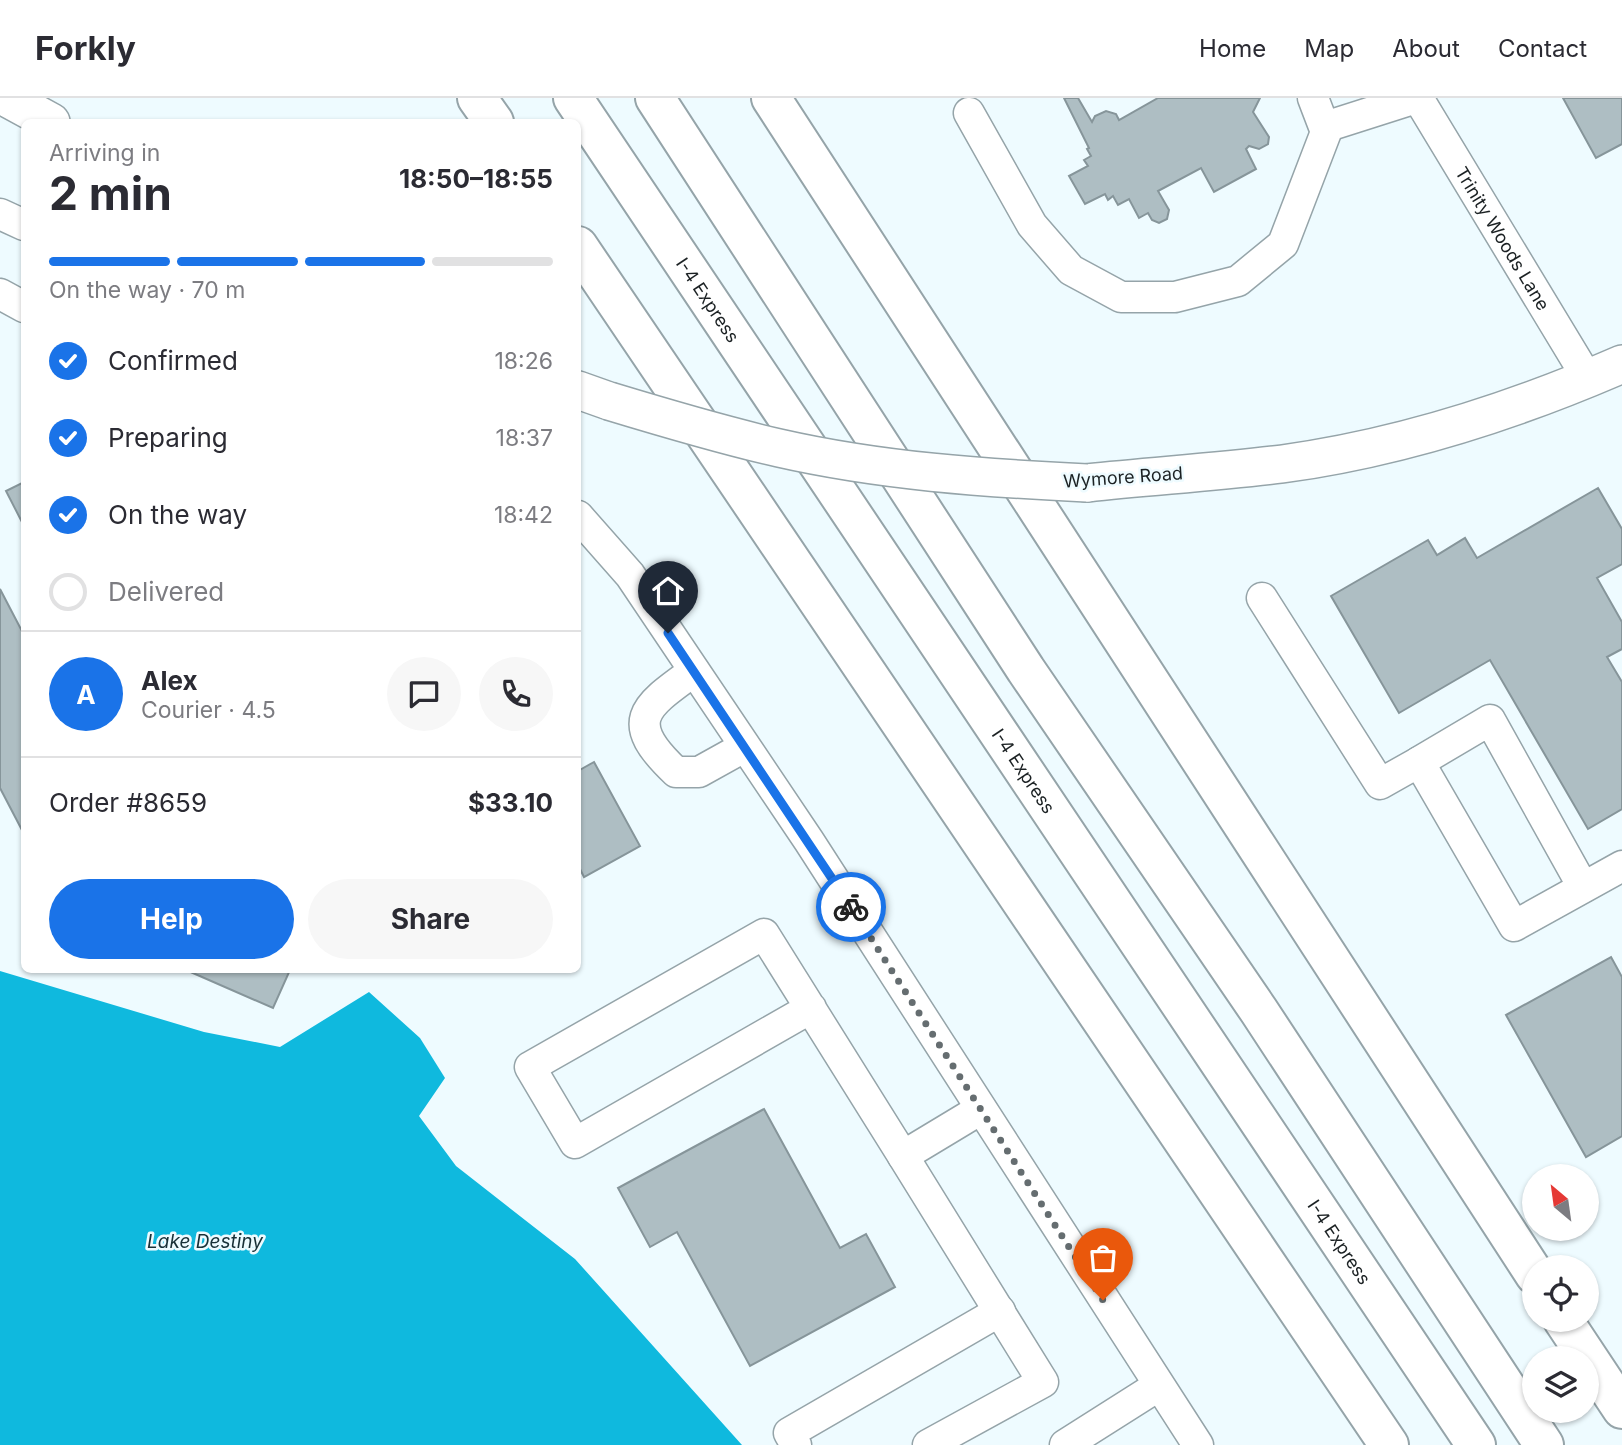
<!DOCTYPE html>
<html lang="en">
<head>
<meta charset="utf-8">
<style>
	body { margin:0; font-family:Inter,sans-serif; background:#f7f7f7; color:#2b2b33; height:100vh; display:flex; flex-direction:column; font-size:26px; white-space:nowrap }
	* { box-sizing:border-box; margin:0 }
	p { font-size:23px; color:#7c7c81 }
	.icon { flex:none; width:38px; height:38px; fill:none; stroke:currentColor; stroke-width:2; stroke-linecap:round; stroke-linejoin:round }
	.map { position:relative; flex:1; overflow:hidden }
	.details { position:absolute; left:21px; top:21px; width:560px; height:854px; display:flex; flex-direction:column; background:#fff; border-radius:10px; box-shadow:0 2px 5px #0004 }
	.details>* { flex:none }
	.needle { width:46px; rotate:331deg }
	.tools { position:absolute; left:1522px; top:1066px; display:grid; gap:14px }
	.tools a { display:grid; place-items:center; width:77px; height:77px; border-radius:50%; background:#fff; box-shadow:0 2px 5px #0004; font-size:35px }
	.pin { position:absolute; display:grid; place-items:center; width:60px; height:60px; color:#fff; margin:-72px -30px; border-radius:50% 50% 50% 0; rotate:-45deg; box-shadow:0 0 7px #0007 }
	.pin .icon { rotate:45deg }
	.courier { position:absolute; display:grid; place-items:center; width:70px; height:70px; margin:-35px; border:5px solid #1a73e8; border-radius:50%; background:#fff; color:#222; box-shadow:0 2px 9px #0007 }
	.head em { font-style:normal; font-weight:700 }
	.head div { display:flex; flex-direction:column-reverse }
	.head { display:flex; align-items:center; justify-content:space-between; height:119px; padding:0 28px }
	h1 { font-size:46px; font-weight:700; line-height:52px }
	.bar { display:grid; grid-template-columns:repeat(4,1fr); gap:10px 7px; align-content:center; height:84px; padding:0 28px }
	.bar i { height:9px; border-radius:5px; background:#e1e1e2 }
	.bar .on { background:#1a73e8 }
	.bar p { grid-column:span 4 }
	.line { display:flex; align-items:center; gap:18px; padding:0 28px; border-top:2px solid #e1e1e2 }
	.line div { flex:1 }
	.round { display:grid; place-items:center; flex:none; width:74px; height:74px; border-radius:37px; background:#f7f7f7 }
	ol { padding:0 28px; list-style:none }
	li { display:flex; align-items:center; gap:21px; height:77px }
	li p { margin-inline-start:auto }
	li .icon { padding:7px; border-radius:50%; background:#1a73e8; color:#fff; stroke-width:4 }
	li:last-child { color:#7c7c81 }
	li i { width:38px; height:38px; border:4px solid #e1e1e2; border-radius:50% }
	.primary-button { display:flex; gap:14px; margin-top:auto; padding:14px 28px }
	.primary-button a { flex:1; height:80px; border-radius:42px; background:#1a73e8; color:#fff; font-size:28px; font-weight:700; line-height:80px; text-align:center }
	.primary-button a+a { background:#f7f7f7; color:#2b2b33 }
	header { display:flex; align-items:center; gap:42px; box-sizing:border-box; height:98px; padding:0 35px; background:#fff; border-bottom:2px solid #e1e1e2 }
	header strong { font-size:33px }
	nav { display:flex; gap:38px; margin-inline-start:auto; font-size:24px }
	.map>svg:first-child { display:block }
	.water { fill:#0fb9de }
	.building { fill:#aebec3; stroke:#86959a; stroke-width:2 }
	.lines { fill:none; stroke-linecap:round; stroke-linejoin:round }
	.minor-casing { stroke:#95a4a9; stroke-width:33 }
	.major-casing { stroke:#95a4a9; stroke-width:40 }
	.highway-casing { stroke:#95a4a9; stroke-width:42 }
	.minor { stroke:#fff; stroke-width:30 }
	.major { stroke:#fff; stroke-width:37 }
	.highway { stroke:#fff; stroke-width:38 }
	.major-bridge-casing { stroke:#95a4a9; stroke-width:40; stroke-linecap:butt }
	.major-bridge { stroke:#fff; stroke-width:37 }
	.done { stroke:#656d70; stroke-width:7; stroke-dasharray:0 12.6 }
	.route { stroke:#1a73e8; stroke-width:9 }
	.labels { text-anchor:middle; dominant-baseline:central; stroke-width:5; stroke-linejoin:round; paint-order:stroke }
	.street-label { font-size:18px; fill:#1b2123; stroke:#eefbff }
	.water-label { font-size:19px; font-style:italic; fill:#183037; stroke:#eefbff }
</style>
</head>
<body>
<header>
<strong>Forkly</strong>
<nav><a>Home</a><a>Map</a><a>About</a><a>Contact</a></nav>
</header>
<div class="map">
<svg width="1622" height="1347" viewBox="0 0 1622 1347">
	<rect width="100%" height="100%" fill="#eefbff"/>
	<path class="water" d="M0,873L204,934L280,949L369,894L420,940L445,980L419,1018L456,1068L575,1161L742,1347H0Z"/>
	<g class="building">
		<path d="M1064,0H1078L1092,24L1095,18L1106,13L1116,16L1119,22L1158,0H1260L1253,14L1269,39L1268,46L1259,51L1249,48L1246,51L1256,71L1214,94L1201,70L1158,93L1169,112L1167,121L1159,125L1152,122L1148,115L1139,120L1129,101L1118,107L1113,98L1108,102L1105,96L1085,106L1069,78L1088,68L1084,62L1091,58L1087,51L1089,50Z"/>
		<path d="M1563,0H1622V46L1596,60Z"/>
		<path d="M24,384V428L6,393Z"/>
		<path d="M1598,390L1622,431V466L1597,480L1622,524V551L1607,559L1622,584V711L1588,731L1490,562L1399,615L1331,498L1428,442L1437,457L1465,440L1477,460Z"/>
		<path d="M0,491L24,537V736L0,690Z"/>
		<path d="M594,664L640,748L584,779L578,767V673Z"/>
		<path d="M1611,859L1622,879V1038L1586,1059L1506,917Z"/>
		<path d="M186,872H290L273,910Z"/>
		<path d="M764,1011L840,1150L866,1136L895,1189L750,1268L677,1134L650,1149L618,1090Z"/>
	</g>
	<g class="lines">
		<defs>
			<g id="minor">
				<path id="s1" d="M1418,0L1588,281"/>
				<path d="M969,15L1032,127L1071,172L1121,199H1175L1238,183L1283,146L1326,34L1313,0"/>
				<path d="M1325,29L1416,0"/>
				<path d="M0,116L24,127"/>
				<path d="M0,196L24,209"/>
				<path d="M578,418L630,477L809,743L1198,1347"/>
				<path d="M1262,500L1380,686L1419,664L1514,828L1622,768"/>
				<path d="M694,573C644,609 622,623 676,674H699L744,649"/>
				<path d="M1419,664L1490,622L1583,789"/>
				<path d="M811,910L575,1045L530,969L764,836L903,1058L981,1011"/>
				<path d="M903,1058L1043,1284L928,1347"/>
				<path d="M796,1347L789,1335L1000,1213"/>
				<path d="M1065,1347L1158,1288"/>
			</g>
			<g id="major">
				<path d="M7,0L51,24"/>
				<path d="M578,292L609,303"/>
				<path d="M1087,385C1152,378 1218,374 1282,366C1399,350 1514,313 1622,266"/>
			</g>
			<g id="highway">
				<path d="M477,0L494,24"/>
				<path id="s2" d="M573,0L1476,1347"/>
				<path d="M655,0L1026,572L1259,913L1544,1347"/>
				<path d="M771,0L1535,1177"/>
				<path d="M578,148L1389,1347"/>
				<path d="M1563,1222L1622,1311"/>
			</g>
		</defs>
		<use href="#minor" class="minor-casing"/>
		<use href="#major" class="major-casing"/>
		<use href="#highway" class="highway-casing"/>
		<use href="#minor" class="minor"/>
		<use href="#major" class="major"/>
		<use href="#highway" class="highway"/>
		<defs>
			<path id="major-bridge" d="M609,303C665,320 722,337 779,350C880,373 984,380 1087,385"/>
		</defs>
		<use href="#major-bridge" class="major-bridge-casing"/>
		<use href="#major-bridge" class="major-bridge"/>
	</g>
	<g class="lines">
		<path class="done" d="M851,809L1103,1202"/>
		<path class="route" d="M668,535L851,809"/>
	</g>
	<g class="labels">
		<g class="street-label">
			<text stroke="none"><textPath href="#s1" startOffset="164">Trinity Woods Lane</textPath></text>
			<text stroke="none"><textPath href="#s2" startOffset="243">I-4 Express</textPath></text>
			<text transform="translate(1123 379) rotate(-4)">Wymore Road</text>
			<text stroke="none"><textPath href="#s2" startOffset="810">I-4 Express</textPath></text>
			<text stroke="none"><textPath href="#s2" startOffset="1377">I-4 Express</textPath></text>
		</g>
		<g class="water-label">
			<text x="205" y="1143">Lake Destiny</text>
		</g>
	</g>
</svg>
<div class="tools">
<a><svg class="needle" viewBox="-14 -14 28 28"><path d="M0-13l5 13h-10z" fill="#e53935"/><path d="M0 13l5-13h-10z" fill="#7c7c81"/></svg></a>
<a><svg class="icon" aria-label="locate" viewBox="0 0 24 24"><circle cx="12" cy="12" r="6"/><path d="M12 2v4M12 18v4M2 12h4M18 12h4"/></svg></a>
<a><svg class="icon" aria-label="layers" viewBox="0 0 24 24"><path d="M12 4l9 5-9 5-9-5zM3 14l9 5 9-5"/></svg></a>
</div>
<div class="pin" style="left:1103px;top:1202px;background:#ea580c"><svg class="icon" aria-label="bag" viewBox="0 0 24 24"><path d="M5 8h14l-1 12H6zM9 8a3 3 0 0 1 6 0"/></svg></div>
<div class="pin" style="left:668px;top:535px;background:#1f2937"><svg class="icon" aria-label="home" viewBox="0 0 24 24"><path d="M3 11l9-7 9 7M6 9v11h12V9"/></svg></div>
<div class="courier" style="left:851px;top:809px"><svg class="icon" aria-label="bike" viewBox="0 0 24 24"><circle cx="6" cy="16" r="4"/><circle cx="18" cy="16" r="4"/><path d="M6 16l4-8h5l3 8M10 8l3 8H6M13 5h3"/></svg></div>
<section class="details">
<div class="head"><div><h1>2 min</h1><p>Arriving in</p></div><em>18:50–18:55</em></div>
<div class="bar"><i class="on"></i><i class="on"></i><i class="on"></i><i></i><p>On the way · 70 m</p></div>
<ol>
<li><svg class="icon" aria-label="check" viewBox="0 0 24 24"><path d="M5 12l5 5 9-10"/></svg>Confirmed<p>18:26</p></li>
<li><svg class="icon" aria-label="check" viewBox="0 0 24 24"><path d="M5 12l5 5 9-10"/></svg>Preparing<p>18:37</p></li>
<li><svg class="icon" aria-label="check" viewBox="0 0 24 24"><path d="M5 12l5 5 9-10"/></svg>On the way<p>18:42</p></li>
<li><i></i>Delivered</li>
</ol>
<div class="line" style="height:126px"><b class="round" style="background:#1a73e8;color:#fff">A</b><div><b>Alex</b><p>Courier · 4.5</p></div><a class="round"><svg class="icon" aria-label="chat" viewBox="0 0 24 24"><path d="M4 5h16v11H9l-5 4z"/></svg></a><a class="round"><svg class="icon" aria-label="phone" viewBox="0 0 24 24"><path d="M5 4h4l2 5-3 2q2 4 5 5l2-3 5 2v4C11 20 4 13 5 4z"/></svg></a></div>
<div class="line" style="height:91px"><div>Order #8659</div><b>$33.10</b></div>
<div class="primary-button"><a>Help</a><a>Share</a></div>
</section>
</div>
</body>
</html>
